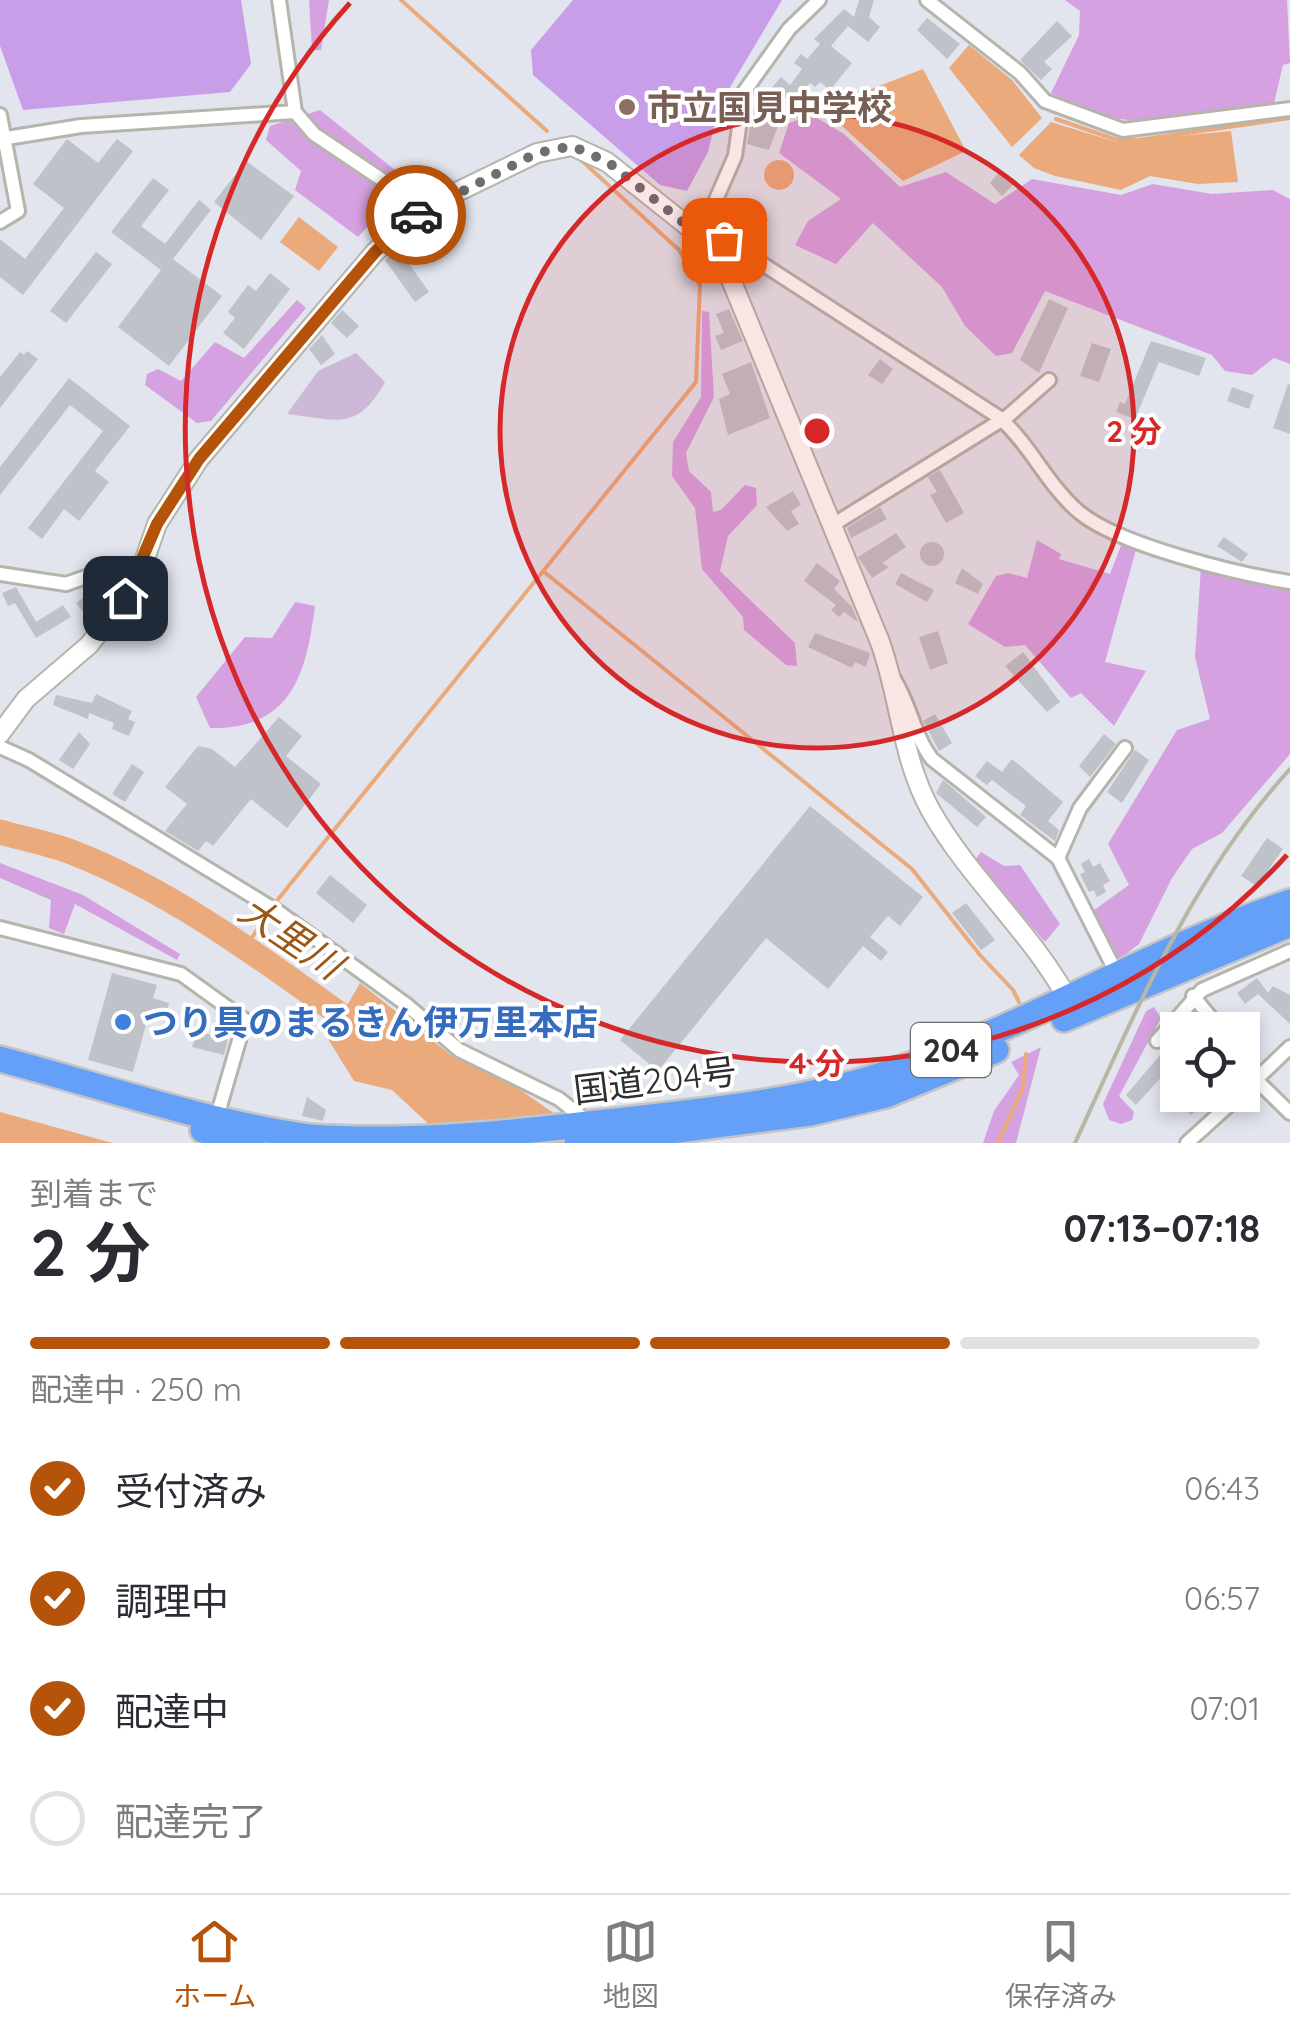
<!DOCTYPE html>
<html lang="ja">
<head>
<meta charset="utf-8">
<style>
	body { margin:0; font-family:Quicksand,"Noto Sans JP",sans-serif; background:#f2f2f3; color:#2b2b33; height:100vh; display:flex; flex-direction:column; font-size:38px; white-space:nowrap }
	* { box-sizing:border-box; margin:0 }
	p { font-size:32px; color:#7c7c81 }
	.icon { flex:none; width:55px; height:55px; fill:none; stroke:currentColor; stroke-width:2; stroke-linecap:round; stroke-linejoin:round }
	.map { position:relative; height:1143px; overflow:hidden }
	.side { display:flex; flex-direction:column; background:#fff; flex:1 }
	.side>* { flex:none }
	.buttons { position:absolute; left:1160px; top:1012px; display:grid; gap:20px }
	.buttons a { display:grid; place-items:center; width:100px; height:100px; border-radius:0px; background:#fff; box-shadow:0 5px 15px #0003; font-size:50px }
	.pin { position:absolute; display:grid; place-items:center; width:85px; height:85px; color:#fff; margin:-42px; border-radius:20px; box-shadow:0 5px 15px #0006 }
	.courier { position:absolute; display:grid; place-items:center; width:100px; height:100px; margin:-50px; border:8px solid #b45309; border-radius:50%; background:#fff; color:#222; box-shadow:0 2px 12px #0007 }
	.summary em { font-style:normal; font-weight:700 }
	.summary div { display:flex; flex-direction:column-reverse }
	.summary { display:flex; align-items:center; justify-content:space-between; height:170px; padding:0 30px }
	h1 { font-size:65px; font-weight:700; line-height:75px }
	.bar { display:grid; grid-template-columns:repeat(4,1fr); gap:15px 10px; align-content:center; height:120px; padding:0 30px }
	.bar i { height:12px; border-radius:8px; background:#e1e1e2 }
	.bar .selected { background:#b45309 }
	.bar p { grid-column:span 4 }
	ol { padding:0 30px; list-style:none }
	li { display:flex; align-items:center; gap:30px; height:110px }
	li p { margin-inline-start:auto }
	li .icon { padding:10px; border-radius:50%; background:#b45309; color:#fff; stroke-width:4 }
	li:last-child { color:#7c7c81 }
	li i { width:55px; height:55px; border:5px solid #e1e1e2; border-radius:50% }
	.tab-bar { display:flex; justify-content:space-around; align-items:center; height:140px; border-top:2px solid #e1e1e2; background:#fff; font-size:28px; color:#7c7c81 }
	.tab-bar a { display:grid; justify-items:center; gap:5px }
	.tab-bar .selected { color:#b45309 }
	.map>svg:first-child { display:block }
	.green { fill:#d6a1e1 }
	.cemetery { fill:#cdb9d7 }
	.pitch { fill:#c99ee8 }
	.water { fill:#eaaa7b }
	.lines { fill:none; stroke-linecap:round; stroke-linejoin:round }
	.stream { stroke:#eaaa7b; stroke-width:4 }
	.river { stroke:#eaaa7b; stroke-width:25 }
	.building { fill:#c0c2ca }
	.street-casing { stroke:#b5b5ab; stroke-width:18 }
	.secondary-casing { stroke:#b5b5ab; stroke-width:22 }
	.highway-casing { stroke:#c4c4c4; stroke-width:30 }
	.street { stroke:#fff; stroke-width:12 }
	.secondary { stroke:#fff; stroke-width:18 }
	.highway { stroke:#64a0f7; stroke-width:25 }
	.rail { stroke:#b7b7a4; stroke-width:4 }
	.done { stroke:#6d6e71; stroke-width:10; stroke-dasharray:0 18 }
	.route { stroke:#b45309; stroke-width:12 }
	.ring { fill:none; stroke:#d62828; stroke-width:5 }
	.education-dot { fill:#8d6e63; stroke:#fff; stroke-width:4 }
	.shop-dot { fill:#3f7fe0; stroke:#fff; stroke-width:4 }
	.labels { text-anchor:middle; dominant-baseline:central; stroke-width:8; stroke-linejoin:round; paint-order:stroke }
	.shield { fill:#fff; stroke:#6d6d6d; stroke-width:2.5 }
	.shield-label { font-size:32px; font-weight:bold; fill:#2e2e2e }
	.education-label { font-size:35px; font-weight:bold; fill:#785e54; stroke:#fff; text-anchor:start }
	.shop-label { font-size:35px; font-weight:bold; fill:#366cbe; stroke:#fff; text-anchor:start }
	.street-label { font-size:35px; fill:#2e2e2e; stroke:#fff }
	.water-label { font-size:38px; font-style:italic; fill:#9b5815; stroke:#fff }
	.centre { fill:#d62828; stroke:#fff; stroke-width:5 }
	.ring-label { font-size:30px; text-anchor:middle; font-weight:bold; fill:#d62828; stroke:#fff; stroke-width:8; stroke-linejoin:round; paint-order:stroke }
</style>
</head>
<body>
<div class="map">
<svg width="1290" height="1143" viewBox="0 0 1290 1143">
	<rect width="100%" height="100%" fill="#e2e5ee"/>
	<g class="green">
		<path d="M309,0H329L321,50H312Z"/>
		<path d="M1065,0H1287L1290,63L1283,65L1274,103L1141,122L1101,116L1051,93L1079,35L1080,11Z"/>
		<path d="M320,110L395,170L390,201L358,237L295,190L301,171L266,140L270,126Z"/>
		<path d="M812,115L844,134L900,187L946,172L995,204L1032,179L1121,195L1153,184L1212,194L1273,190L1290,199V364L1274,358L1252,375L1225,371L1212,355L1045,291L1012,353L996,356L965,326L942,287L873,223L836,264L795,245L808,221L841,199L779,153L789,123Z"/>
		<path d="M297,300L306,308L211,421L197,423L145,385L147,374L158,369L181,381L215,342L244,358Z"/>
		<path d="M702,311L709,312L714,397L686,453L689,471L711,492L713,512L721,510L745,485L756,488L757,505L728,536L720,571L795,643L797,666L786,665L744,630L743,617L702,569L695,508L672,476L673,442L701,397Z"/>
		<path d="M1037,540L1061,554L1059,559L1110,574L1122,543L1137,546L1105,662L1146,671L1114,726L1081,693L1071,698L1025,645L1005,647L968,624L996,576L1008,573L1027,578Z"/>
		<path d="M1201,566L1265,586L1290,589V754L1222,833L1192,849L1172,878L1139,944L1117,961L1094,910L1129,885L1108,844L1177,730L1210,719L1195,657Z"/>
		<path d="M295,602L315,606C306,676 291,729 210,728L196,697L245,637L272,638Z"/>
		<path d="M981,852L1004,866L1020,865L1060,924L1045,942L975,860Z"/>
		<path d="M0,863L83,895L180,954L177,960L75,904L64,934L49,928L51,900L0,878Z"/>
		<path d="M1154,1007L1161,1018L1119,1096L1134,1112L1132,1120L1121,1124L1109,1120L1103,1104L1146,1011Z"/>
		<path d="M1041,1047L1016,1143H983L994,1111L1019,1075L1011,1062Z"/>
	</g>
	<path class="cemetery" d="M356,353L385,382C357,432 338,420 287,414L318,371Z"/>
	<g class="pitch">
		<path d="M0,0H241L251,64L230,92L23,110L0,46Z"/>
		<path d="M573,0H782L720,104L708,152L687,191L660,185L533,75L531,50Z"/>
	</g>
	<g class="water">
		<path d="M969,45L1012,80L1042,118L1012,147L949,68Z"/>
		<path d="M923,69L966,151L903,181L822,108Z"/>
		<path d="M1051,122L1116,142L1231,131L1238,182L1198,184L1150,176L1121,190L1055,176L1034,168L1019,155Z"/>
		<circle cx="779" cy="175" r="15"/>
		<path d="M299,217L338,247L319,271L280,242Z"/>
		<path d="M360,983L452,1056L516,1087L597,1143H449L392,1090L354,1081L328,1039Z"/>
		<path d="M602,1067L633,1094L604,1098L591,1088Z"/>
		<path d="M0,1112L109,1142L114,1143H0Z"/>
	</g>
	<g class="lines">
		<g class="stream">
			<path d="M401,0L547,131"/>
			<path d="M1056,119L1117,140H1139L1290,118"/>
			<path d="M543,571L912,869L980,955L1013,990L1019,1002"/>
			<path d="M275,903L696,382L700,285L679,250L580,159"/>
			<path d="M245,948L269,912"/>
			<path d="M998,1143L1023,1087L1026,1054"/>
		</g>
		<path class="river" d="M0,832C24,839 51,844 74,853C181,895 277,970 370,1036"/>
	</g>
	<g class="building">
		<path d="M859,0H874L869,17L880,27L868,42L848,26L831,46L852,63L830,90L820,82L815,87L810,83L792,104L784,97L769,116L780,121L769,150L747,144L753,109L781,77L790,85L802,69L794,63L801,54L807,59L820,44L814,39L844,9L854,17Z"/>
		<path d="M927,18L960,44L947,59L917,30Z"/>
		<path d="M1057,21L1072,36L1044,62L1052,69L1041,80L1020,60Z"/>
		<path d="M67,139L98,163L117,139L133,151L23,295L0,277V239L25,259L64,208L33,184Z"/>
		<path d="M246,161L294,196L261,240L214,202Z"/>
		<path d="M1001,170L1015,183L1002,196L990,183Z"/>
		<path d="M153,178L169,190L141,226L165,244L199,200L211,210L173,259L222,296L169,366L118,327L161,270L111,232Z"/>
		<path d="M752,215L768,219L761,243L746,238Z"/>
		<path d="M398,248L429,292L415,302L385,260Z"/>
		<path d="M96,252L112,264L66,323L50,311Z"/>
		<path d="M270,273L290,289L244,349L223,333L235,318L228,312L248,285L256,291Z"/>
		<path d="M1049,299L1068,308L1039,373L1020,360Z"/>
		<path d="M729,309L743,341L721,350L715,336L724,333L716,314Z"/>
		<path d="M342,310L359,326L347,338L331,323Z"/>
		<path d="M322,335L335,354L321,365L309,349Z"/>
		<path d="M1151,341L1206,358L1199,376L1159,362L1135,419L1116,412L1120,402L1125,404Z"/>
		<path d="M1092,343L1111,349L1099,382L1080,376Z"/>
		<path d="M27,351L38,359L0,408V377L20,352L24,355Z"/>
		<path d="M880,359L893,369L882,384L868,375Z"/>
		<path d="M751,362L770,418L728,435L719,399L730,394L722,374Z"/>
		<path d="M69,378L130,426L95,471L109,482L79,521L64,509L42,539L28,528L103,431L70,405L0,495V467Z"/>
		<path d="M1288,384L1290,385V434L1273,428Z"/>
		<path d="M1232,387L1254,395L1249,409L1227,401Z"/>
		<path d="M940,470L964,513L946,523L930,495L937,492L928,477Z"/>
		<path d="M793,491L801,505L791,511L799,524L787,531L766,507Z"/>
		<path d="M880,507L887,519L851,538L847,528Z"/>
		<path d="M896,533L906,547L882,563L889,567L872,578L858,557Z"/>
		<path d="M1224,537L1248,554L1242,562L1217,546Z"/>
		<circle cx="932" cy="554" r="12"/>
		<path d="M817,563L840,581L834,589L852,607L858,622L844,612L839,617L831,610L836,605L804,581Z"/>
		<path d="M962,568L983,584L978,594L955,583Z"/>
		<path d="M901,573L934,590L927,602L895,584Z"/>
		<path d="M110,579L117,587L86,616L76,603Z"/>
		<path d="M16,587L36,622L63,605L71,617L36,638L15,603L8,606L2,593Z"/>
		<path d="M938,631L948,663L930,670L919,637Z"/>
		<path d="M815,633L870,653L866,667L855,662L852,668L808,647Z"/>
		<path d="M1023,652L1060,702L1047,712L1005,666Z"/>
		<path d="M96,694L132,711L128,719L135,722L129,736L112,729L114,723L89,713L88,719L53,705L56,695L92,703Z"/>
		<path d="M935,714L952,743L939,751L923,721Z"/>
		<path d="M279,717L302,736L286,756L321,784L287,828L251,799L213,846L206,841L198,851L165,831L187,804L165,787L198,746L212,749L235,767Z"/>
		<path d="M79,732L90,744L73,769L59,760Z"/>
		<path d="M1104,734L1116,744L1090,777L1079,766Z"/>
		<path d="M1135,750L1149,760L1122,803L1107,792Z"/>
		<path d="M1012,759L1063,802L1048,821L1059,830L1055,841L1020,815L1026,806L992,780L987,785L975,776L987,761L1002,772Z"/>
		<path d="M132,764L144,772L125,802L112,794Z"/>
		<path d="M943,780L986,817L977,827L936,793Z"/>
		<path d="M810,806L923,897L900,926L888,916L870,937L888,952L881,961L863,946L828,989L766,938L658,1071L620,1040Z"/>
		<path d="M1267,838L1283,849L1257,886L1241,876Z"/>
		<path d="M1089,859L1093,867L1100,863L1110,881L1103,885L1106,892L1097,897L1094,890L1089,892L1080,874L1085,872L1081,864Z"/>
		<path d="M330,875L367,905L353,923L316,893Z"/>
		<path d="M966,903L995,940L981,950L952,913Z"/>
		<path d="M112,973L157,985L153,998L169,1003L166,1015L150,1010L133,1072L88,1060Z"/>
		<path d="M1257,978L1268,993L1273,986L1290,995V1024L1258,994L1245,1004L1237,993Z"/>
		<path d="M197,1031L228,1039L224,1055L192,1047Z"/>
		<path d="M1161,1054L1173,1064L1136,1105L1126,1095Z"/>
		<path d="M1189,1095H1212L1191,1115L1180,1103Z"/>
		<path d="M307,1097L326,1110L323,1121L302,1116Z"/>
	</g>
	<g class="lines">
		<defs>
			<g id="street">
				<path d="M279,0L295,112L314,134L424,208"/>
				<path d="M819,0L789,29L744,92L735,156L700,236L724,239L1000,418C1031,446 1048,486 1079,512C1118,545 1238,574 1290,582"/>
				<path d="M927,0L1020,73L1045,101L1123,130L1290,109"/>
				<path d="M0,115L18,211L0,222"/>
				<path d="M7,138L81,126L295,112"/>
				<path d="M831,526L1008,416L1049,380"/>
				<path d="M0,574L66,584L114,567L139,576"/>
				<path d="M894,679C910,704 914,736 932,759L1058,858L1118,976"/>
				<path d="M0,747L29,760L280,913L407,1005L459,1050L559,1099L588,1122"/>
				<path d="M1058,858L1080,808L1125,748"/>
				<path d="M0,928L181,974L245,1020L216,1120"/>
				<path d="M1193,996L1221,1030"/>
				<path d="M1157,1041L1202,990L1290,951"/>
				<path d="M1242,1066L1290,1113"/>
				<path d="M1242,1093L1290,1047"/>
				<path d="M1187,1143L1240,1095"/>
			</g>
			<path id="secondary" d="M0,734L26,699L89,645L125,598L139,576L157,524L199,459L375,252L424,208L537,153L572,146L607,162L700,236L725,265L880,642C900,697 902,760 931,811C970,880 1034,934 1071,1005"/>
			<g id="highway">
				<path d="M1064,1019L1290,924"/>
				<path d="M0,1059C101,1086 205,1122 309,1137C402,1143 495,1135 588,1124C693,1112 800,1104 900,1069C1034,1022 1156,948 1290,902"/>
				<path d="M203,1130L252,1143"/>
				<path d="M577,1143L810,1113L886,1095L996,1050"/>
			</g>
		</defs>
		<use href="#street" class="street-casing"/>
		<use href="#secondary" class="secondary-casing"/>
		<use href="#highway" class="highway-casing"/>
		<use href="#street" class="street"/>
		<use href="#secondary" class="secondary"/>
		<use href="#highway" class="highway"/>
		<path class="rail" d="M1075,1143C1136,1011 1191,878 1290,769"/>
	</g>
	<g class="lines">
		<path class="done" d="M416,215L537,153L572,146L608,162L700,236L724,240"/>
		<path class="route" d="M125,598L157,524L199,459L375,252L416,215"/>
	</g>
	<circle cx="817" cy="431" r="317" fill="#d62828" fill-opacity=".12"/>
	<g class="ring">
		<circle cx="817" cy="431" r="317"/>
		<path d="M1287 855A633 633 0 1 1 350 3"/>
	</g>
	<circle class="education-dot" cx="627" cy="107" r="10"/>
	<circle class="shop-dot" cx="123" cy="1022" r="10"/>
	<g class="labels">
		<rect class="shield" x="911" y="1023" width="80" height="54" rx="8"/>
		<g class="shield-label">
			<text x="951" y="1050">204</text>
		</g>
		<g class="education-label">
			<text x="647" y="107">市立国見中学校</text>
		</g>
		<g class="shop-label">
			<text x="143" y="1022">つり具のまるきん伊万里本店</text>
		</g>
		<g class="street-label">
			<text transform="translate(655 1080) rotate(-7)">国道204号</text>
		</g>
		<g class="water-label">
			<text transform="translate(291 937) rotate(34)">大里川</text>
		</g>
	</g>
	<circle cx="817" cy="431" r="15" class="centre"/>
	<g class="ring-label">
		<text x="1134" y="442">2 分</text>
		<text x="817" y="1074">4 分</text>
	</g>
</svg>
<div class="buttons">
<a><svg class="icon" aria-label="locate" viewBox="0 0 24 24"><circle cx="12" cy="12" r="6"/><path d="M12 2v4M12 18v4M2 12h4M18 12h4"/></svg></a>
</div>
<div class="pin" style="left:724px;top:240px;background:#ea580c"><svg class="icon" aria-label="bag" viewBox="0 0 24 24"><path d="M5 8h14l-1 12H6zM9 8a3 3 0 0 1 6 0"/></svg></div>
<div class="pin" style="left:125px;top:598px;background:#1f2937"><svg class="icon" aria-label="home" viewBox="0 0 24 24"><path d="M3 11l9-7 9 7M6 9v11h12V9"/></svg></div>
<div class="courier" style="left:416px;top:215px"><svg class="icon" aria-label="car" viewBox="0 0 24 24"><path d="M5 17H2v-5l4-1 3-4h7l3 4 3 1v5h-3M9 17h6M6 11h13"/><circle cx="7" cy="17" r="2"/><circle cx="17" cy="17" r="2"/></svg></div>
</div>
<section class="side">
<div class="summary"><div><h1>2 分</h1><p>到着まで</p></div><em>07:13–07:18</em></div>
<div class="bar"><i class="selected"></i><i class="selected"></i><i class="selected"></i><i></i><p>配達中 · 250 m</p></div>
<ol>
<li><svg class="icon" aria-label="check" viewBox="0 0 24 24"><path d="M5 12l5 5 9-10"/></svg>受付済み<p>06:43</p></li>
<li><svg class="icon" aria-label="check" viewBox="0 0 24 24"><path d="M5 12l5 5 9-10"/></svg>調理中<p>06:57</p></li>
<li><svg class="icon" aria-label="check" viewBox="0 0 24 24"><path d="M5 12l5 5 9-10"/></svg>配達中<p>07:01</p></li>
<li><i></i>配達完了</li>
</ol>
</section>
<nav class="tab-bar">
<a class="selected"><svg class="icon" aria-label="home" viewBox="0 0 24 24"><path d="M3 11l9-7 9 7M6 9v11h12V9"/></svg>ホーム</a>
<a><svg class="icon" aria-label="map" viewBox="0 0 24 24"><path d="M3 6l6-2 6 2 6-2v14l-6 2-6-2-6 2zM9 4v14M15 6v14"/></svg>地図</a>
<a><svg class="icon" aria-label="saved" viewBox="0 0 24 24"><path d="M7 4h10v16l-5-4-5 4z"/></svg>保存済み</a>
</nav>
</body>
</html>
